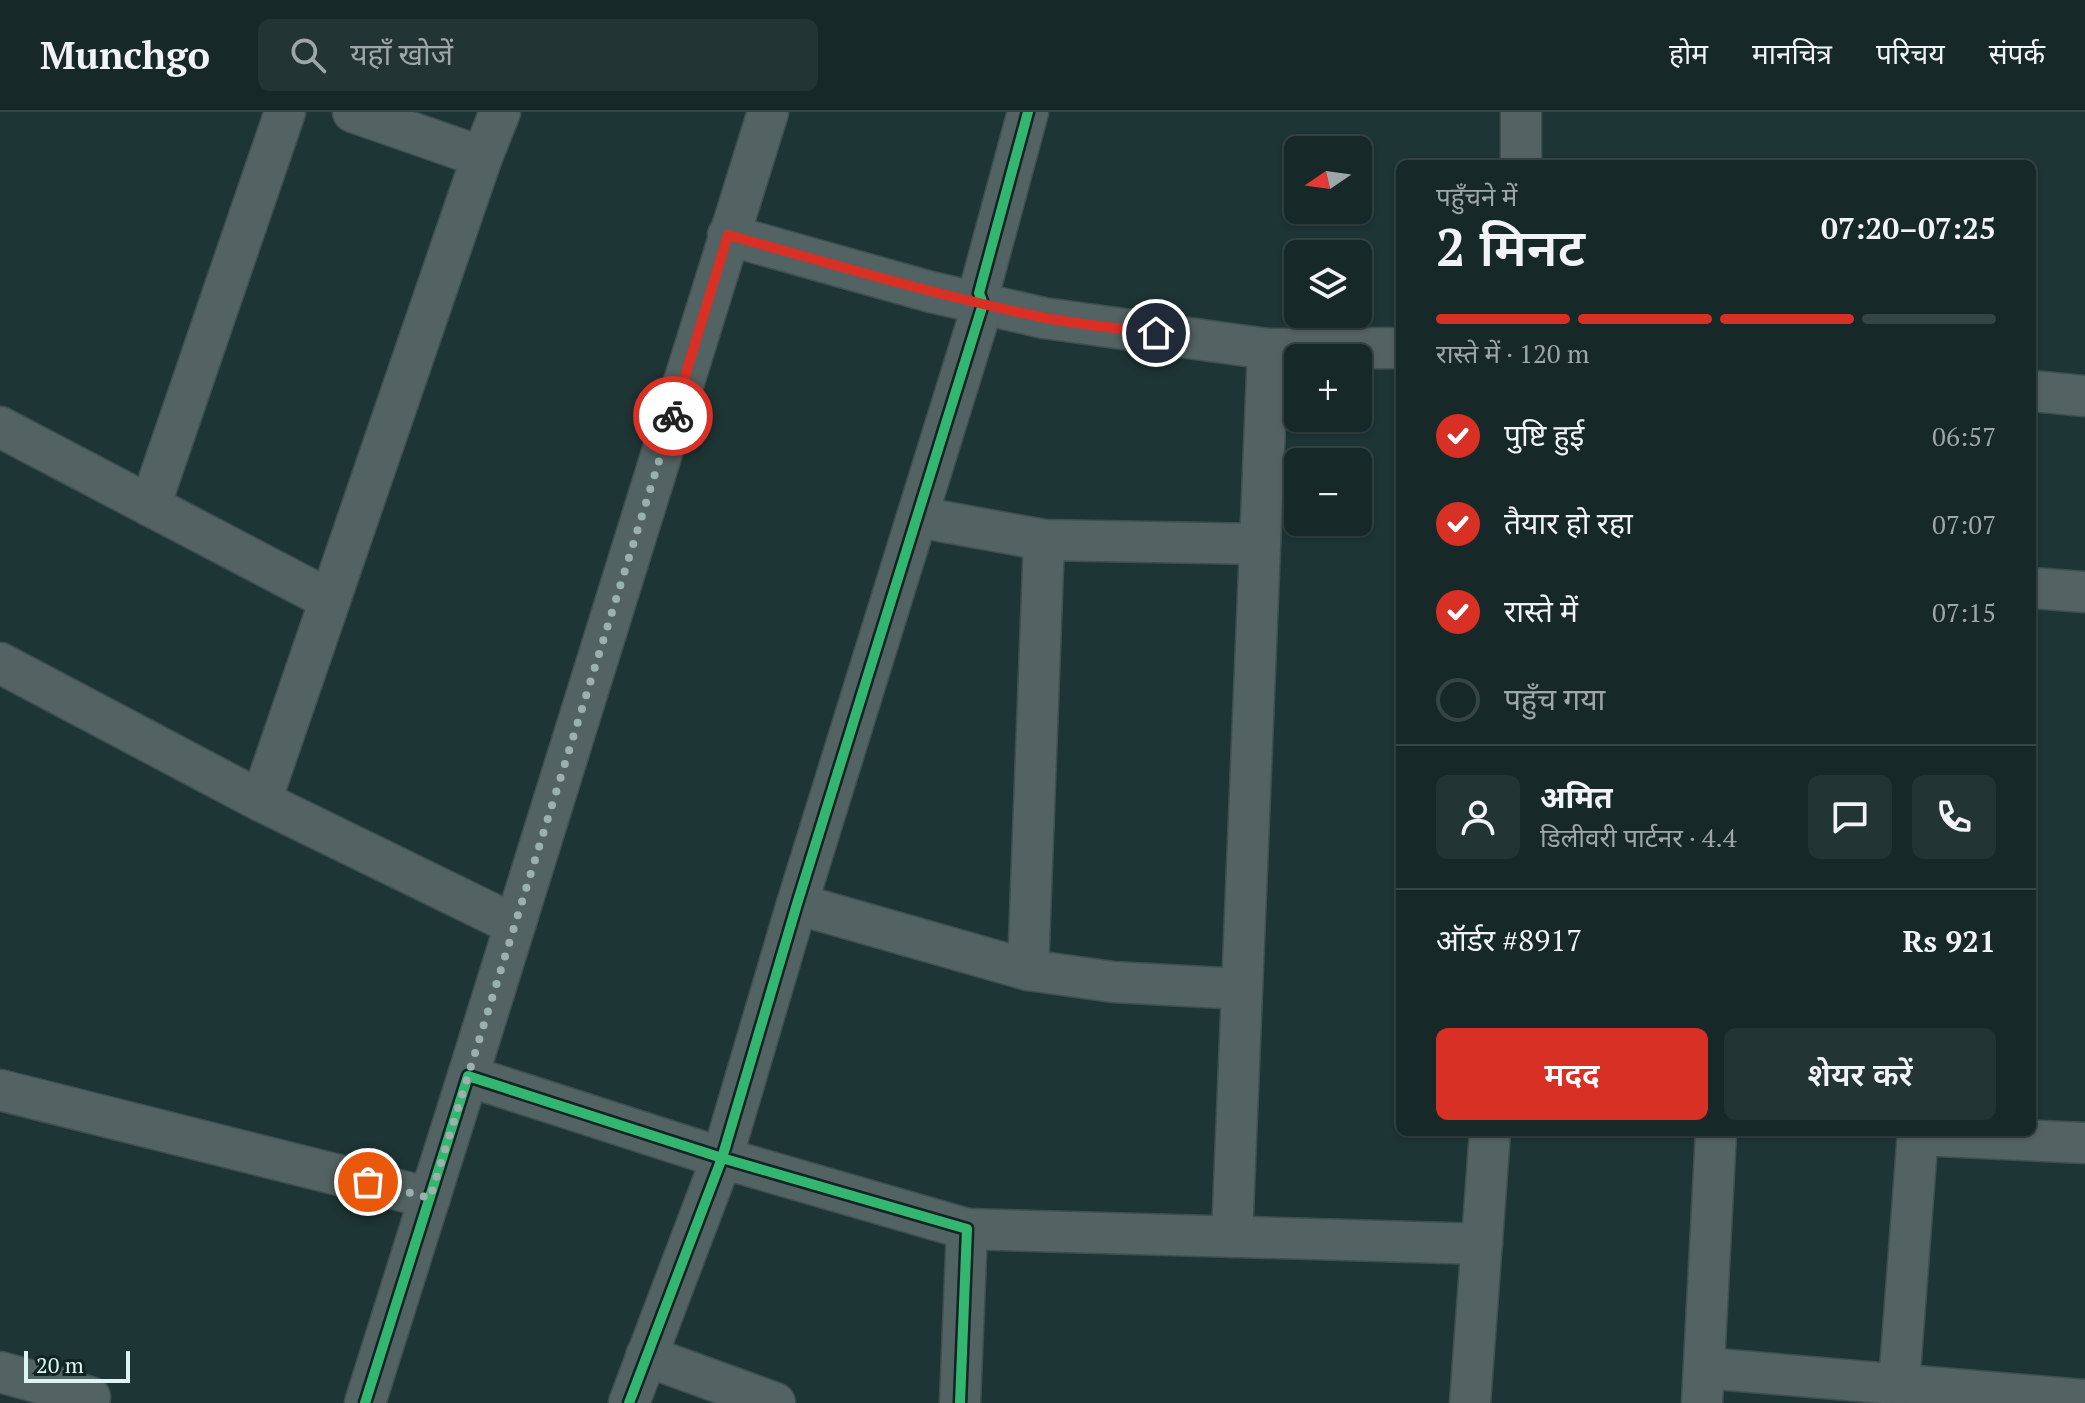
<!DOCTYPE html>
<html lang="hi">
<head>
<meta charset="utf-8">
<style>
	body { margin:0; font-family:"PT Serif","Noto Sans Devanagari",serif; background:#233434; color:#f1f3f6; height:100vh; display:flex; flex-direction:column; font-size:30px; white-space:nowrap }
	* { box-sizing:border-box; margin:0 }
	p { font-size:26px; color:#9ea6a8 }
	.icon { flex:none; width:44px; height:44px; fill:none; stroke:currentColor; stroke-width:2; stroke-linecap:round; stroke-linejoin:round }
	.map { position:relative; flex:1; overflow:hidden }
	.drawer { position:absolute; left:1396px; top:48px; width:640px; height:976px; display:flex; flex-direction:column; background:#162828; border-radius:12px; box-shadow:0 2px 6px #0004,0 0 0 2px #354445 }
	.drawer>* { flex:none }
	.needle { width:52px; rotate:257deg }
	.fabs { position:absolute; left:1284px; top:24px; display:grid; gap:16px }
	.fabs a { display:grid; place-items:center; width:88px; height:88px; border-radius:12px; background:#162828; box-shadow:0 2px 6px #0004,0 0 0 2px #354445; font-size:40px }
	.scale { position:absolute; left:24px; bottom:20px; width:106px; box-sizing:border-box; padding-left:8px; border:4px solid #ddf4f3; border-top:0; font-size:22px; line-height:28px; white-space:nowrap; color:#ddf4f3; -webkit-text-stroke:6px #112323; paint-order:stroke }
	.pin { position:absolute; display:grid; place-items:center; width:68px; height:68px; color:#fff; margin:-34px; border:4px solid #fff; border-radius:50%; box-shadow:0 2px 8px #0007 }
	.courier { position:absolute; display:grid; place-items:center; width:80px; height:80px; margin:-40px; border:6px solid #d93025; border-radius:50%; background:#fff; color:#222; box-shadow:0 2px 10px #0007 }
	.summary em { font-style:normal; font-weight:600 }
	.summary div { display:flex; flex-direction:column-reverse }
	.summary { display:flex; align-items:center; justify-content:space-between; height:136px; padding:0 40px }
	h1 { font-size:52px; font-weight:600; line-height:60px }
	.bar { display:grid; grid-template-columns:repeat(4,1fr); gap:12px 8px; align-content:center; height:96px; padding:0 40px }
	.bar i { height:10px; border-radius:6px; background:#354445 }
	.bar .on { background:#d93025 }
	.bar p { grid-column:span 4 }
	.line { display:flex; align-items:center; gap:20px; padding:0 40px; border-top:2px solid #354445 }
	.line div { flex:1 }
	.round { display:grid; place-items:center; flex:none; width:84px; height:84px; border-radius:12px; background:#233434 }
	ol { padding:0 40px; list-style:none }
	li { display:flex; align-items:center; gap:24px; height:88px }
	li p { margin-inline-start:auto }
	li .icon { padding:8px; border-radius:50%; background:#d93025; color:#fff; stroke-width:4 }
	li:last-child { color:#9ea6a8 }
	li i { width:44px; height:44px; border:4px solid #354445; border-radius:50% }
	.primary-button { display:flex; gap:16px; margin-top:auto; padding:16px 40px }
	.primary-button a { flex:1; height:92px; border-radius:12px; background:#d93025; color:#fff; font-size:32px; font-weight:600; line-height:92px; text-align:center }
	.primary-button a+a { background:#233434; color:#f1f3f6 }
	header { display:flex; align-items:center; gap:48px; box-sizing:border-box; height:112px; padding:0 40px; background:#162828; border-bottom:2px solid #354445 }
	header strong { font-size:38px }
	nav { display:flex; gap:44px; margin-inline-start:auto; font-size:28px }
	.search { width:560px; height:72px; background:#233434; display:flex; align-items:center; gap:20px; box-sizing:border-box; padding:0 28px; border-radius:12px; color:#9ea6a8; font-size:30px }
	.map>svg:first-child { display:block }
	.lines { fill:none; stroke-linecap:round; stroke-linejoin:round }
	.street-casing { stroke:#3e4f4f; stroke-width:43 }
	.street { stroke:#536262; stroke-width:40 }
	.cycleway-casing { stroke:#112323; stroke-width:15 }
	.cycleway { stroke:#33b770; stroke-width:10 }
	.done { stroke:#9ab1b0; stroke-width:8; stroke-dasharray:0 14.4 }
	.route { stroke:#d93025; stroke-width:10 }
</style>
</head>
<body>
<header>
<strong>Munchgo</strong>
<div class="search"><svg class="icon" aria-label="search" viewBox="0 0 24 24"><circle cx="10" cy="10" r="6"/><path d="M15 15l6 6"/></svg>यहाँ खोजें</div>
<nav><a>होम</a><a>मानचित्र</a><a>परिचय</a><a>संपर्क</a></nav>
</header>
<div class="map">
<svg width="2085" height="1291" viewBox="0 0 2085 1291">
	<rect width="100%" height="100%" fill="#1e3535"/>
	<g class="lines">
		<defs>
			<g id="street">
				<path d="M353,0L482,45"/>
				<path d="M1521,52V0"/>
				<path d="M728,123L931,180L1044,206L1268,237L1400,236"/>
				<path d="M2032,279L2085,284"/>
				<path d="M0,315L330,488"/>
				<path d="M150,394L285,0"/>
				<path d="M918,405L1044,428L1260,432"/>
				<path d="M2032,476L2085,480"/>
				<path d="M0,551L261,689L515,813"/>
				<path d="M261,689L482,45L500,0"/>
				<path d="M797,792L1028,858L1113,870L1242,877"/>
				<path d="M1028,858L1044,428"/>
				<path d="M468,964L768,0"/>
				<path d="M0,978L430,1086"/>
				<path d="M1918,1023L2085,1031"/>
				<path d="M967,1117L1482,1132"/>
				<path d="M1232,1125L1268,237"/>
				<path d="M646,1244L775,1291"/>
				<path d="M1704,1256L2085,1288"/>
				<path d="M0,1260L90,1285"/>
				<path d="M1899,1272L1918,1020"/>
				<path d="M365,1291L468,964L722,1046L967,1117L960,1291"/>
				<path d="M629,1291L722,1046L797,792L983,192L979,181L1028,0"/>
				<path d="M1470,1291L1490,1020"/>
				<path d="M1702,1291L1716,1020"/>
			</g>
		</defs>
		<use href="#street" class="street-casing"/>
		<use href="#street" class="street"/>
		<defs>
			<g id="cycleway">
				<path d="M365,1291L468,964L722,1046L967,1117L960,1291"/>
				<path d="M629,1291L722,1046L797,792L983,192L979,181L1028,0"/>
			</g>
		</defs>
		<use href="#cycleway" class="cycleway-casing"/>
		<use href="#cycleway" class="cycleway"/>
	</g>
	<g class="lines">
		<path class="done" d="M368,1070L430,1086L673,304"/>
		<path class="route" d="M673,304L728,123C832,152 935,183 1041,205C1079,213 1118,216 1156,221"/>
	</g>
</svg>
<div class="fabs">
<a><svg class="needle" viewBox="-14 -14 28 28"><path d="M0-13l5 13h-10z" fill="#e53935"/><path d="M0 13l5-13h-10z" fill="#9ea6a8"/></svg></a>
<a><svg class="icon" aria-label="layers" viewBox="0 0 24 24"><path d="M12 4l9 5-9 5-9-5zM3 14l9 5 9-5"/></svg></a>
<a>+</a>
<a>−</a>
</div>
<div class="scale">20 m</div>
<div class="pin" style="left:368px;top:1070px;background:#ea580c"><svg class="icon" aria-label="bag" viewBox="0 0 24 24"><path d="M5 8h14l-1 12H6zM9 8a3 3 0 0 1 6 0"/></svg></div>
<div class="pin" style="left:1156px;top:221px;background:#1f2937"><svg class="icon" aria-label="home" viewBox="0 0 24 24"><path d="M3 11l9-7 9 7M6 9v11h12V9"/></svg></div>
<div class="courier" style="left:673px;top:304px"><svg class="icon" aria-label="bike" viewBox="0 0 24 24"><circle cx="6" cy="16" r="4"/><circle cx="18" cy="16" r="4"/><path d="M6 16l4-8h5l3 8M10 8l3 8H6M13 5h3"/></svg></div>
<section class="drawer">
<div class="summary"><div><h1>2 मिनट</h1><p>पहुँचने में</p></div><em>07:20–07:25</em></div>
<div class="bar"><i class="on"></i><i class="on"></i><i class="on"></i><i></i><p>रास्ते में · 120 m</p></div>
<ol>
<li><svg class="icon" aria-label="check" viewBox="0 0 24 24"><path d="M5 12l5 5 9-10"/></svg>पुष्टि हुई<p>06:57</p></li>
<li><svg class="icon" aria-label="check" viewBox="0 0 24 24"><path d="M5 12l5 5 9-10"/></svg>तैयार हो रहा<p>07:07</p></li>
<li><svg class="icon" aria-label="check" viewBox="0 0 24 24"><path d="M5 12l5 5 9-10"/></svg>रास्ते में<p>07:15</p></li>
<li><i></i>पहुँच गया</li>
</ol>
<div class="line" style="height:144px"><a class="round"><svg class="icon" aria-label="person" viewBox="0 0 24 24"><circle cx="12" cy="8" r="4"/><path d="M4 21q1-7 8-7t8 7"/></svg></a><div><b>अमित</b><p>डिलीवरी पार्टनर · 4.4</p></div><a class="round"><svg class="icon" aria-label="chat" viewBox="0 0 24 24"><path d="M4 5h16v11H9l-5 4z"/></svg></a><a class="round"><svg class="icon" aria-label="phone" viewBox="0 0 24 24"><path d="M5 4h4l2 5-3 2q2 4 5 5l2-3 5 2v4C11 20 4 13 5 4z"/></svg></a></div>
<div class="line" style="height:104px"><div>ऑर्डर #8917</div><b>Rs 921</b></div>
<div class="primary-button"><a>मदद</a><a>शेयर करें</a></div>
</section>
</div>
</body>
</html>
